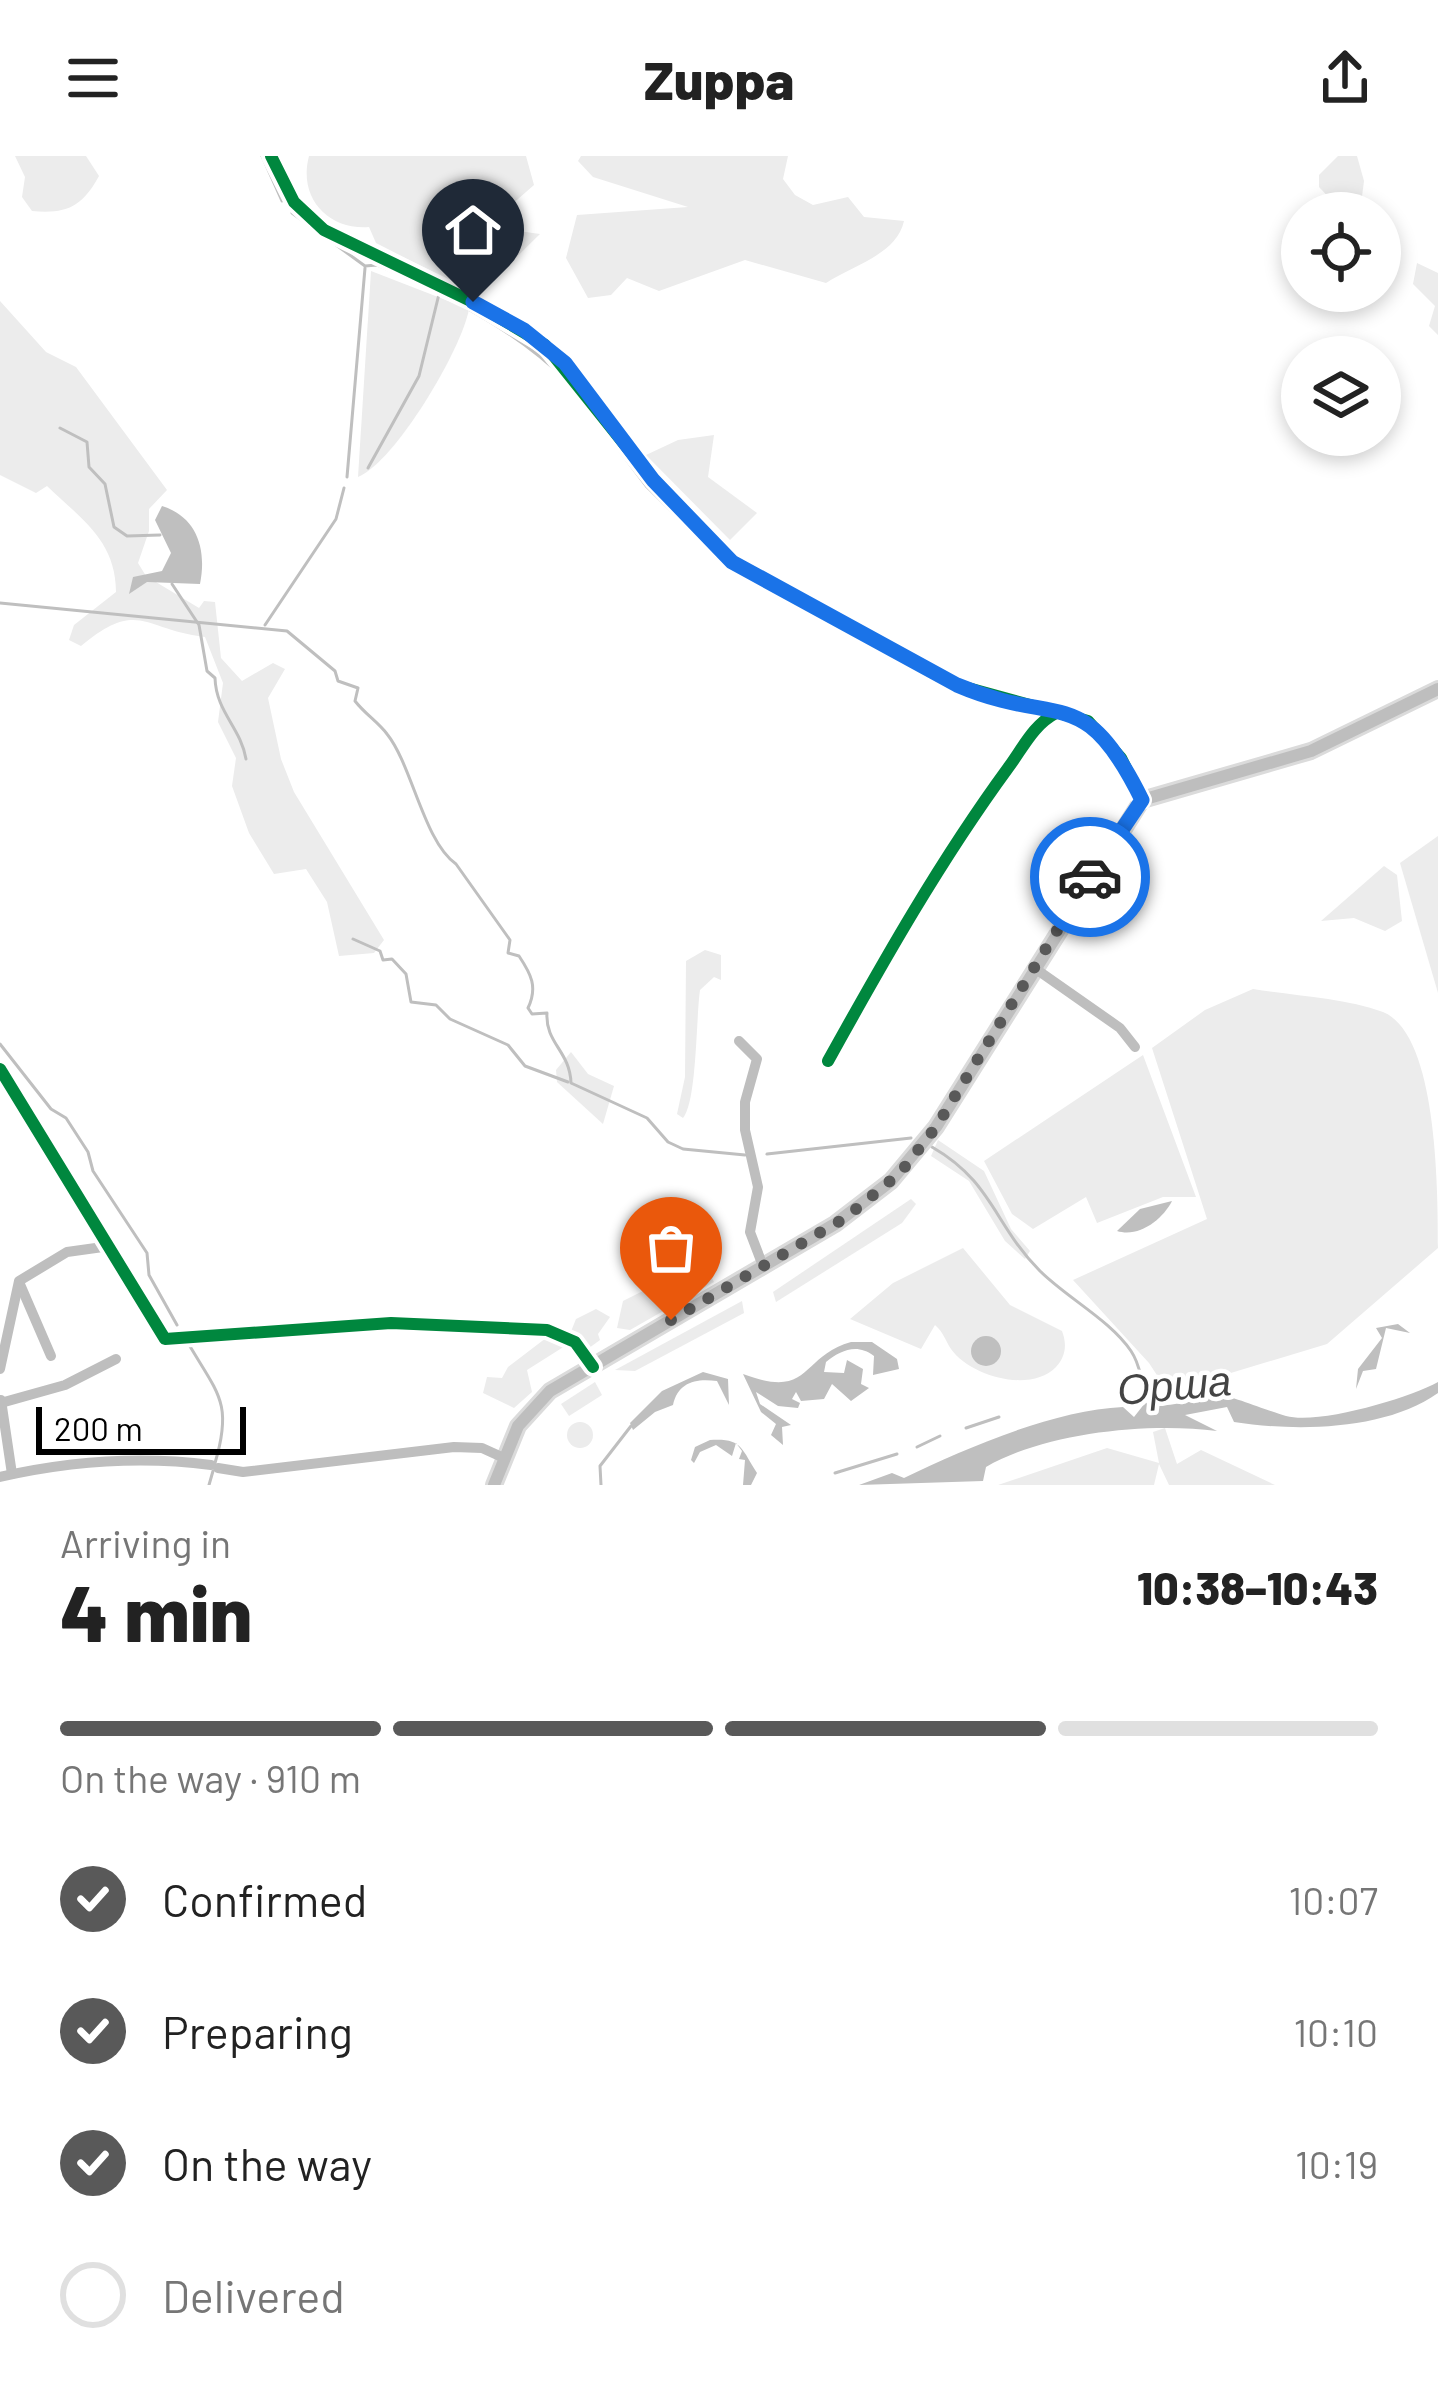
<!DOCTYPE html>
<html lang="en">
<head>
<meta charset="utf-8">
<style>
	body { margin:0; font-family:Barlow,sans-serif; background:#f6f6f6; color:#222; height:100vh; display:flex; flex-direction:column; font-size:45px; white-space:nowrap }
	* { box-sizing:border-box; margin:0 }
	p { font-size:39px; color:#767676 }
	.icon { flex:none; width:66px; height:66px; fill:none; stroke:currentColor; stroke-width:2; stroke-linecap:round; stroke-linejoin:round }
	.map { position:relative; height:1329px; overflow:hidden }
	.panel { display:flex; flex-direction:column; background:#fff; flex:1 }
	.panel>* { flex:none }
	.tools { position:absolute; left:1281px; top:36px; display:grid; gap:24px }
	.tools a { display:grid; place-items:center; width:120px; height:120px; border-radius:50%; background:#fff; box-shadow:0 6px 18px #0003; font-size:60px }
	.scale { position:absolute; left:36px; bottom:30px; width:210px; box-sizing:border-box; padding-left:12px; border:6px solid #000; border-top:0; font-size:33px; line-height:42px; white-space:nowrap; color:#000; -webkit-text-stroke:9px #fff; paint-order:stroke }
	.pin { position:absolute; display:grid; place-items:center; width:102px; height:102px; color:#fff; margin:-123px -51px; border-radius:50% 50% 50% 0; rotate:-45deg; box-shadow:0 0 12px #0007 }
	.pin .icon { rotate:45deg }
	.courier { position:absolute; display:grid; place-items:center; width:120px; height:120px; margin:-60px; border:9px solid #1a73e8; border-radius:50%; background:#fff; color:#222; box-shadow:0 3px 15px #0007 }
	.overview em { font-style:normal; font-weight:800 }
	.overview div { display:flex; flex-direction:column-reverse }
	.overview { display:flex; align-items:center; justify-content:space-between; height:204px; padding:0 60px }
	h1 { font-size:78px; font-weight:800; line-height:90px }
	.bar { display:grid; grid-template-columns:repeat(4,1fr); gap:18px 12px; align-content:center; height:144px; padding:0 60px }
	.bar i { height:15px; border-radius:9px; background:#e0e0e0 }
	.bar .selected { background:#595959 }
	.bar p { grid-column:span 4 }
	ol { padding:0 60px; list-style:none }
	li { display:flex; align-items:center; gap:36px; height:132px }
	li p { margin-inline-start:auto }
	li .icon { padding:12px; border-radius:50%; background:#595959; color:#fff; stroke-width:4 }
	li:last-child { color:#767676 }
	li i { width:66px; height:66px; border:6px solid #e0e0e0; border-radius:50% }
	header { display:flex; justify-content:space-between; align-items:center; height:156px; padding:0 60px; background:#fff; font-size:54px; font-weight:800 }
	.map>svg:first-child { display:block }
	.green { fill:#ececec }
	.water { fill:#bfbfbf }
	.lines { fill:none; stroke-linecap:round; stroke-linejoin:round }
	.stream { stroke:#bfbfbf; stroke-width:3 }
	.major-casing { stroke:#dbdbdb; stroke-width:18 }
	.minor { stroke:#bebebe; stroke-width:10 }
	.major { stroke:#bebebe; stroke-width:12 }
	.cycleway-casing { stroke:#fff; stroke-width:20 }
	.cycleway { stroke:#00873e; stroke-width:12 }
	.done { stroke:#595959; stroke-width:12; stroke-dasharray:0 21.6 }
	.route { stroke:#1a73e8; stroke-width:15 }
	.labels { text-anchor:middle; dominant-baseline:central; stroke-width:9; stroke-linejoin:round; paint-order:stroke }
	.water-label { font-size:42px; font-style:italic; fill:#444; stroke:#fff }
</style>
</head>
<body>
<header><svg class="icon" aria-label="menu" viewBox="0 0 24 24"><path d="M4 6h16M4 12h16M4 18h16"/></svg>Zuppa<svg class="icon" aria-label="share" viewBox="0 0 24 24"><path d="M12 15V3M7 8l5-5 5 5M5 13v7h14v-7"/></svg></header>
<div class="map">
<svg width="1438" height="1329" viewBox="0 0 1438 1329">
	<rect width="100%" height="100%" fill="#fff"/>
	<g class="green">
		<path d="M15,0H86L99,20C82,51 67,58 32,55L22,41L25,21Z"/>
		<path d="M309,0H526L534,29L510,50L505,73L540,78L478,139L376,87L369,71C327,74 298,41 309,0Z"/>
		<path d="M581,0H788L783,23L795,39L813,49L848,41L864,61L904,65C897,98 854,109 826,127L745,104L659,135L627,122L611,139L588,142L566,102L577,59L688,51L593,21L578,5Z"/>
		<path d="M1338,0H1357L1364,25L1360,56L1339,52L1319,31V19Z"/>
		<path d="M1417,107L1438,117V179L1429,170L1435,150L1413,128Z"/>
		<path d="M371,115L469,153C462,193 395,306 358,321Z"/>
		<path d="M0,145L46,196L76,211L167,334L149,353V375L138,407L146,420L199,452L204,445L215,446L221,502L242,525L273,507L285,513L268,542L281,603L294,636L384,784L374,797L339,800L327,746L306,713L274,718L249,677L232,630L236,602L218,566L223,527L205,481C143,474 139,442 81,490L69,484L74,469L116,436C116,384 80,362 47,330L36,337L0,319Z"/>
		<path d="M714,279L708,321L757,357L730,384L646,299L678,284Z"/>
		<path d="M1438,680V837L1400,707Z"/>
		<path d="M1384,710L1397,719L1402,765L1385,775L1354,762L1321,765Z"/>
		<path d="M705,794L721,799V824L714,821L700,834C696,862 697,946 683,962L677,958L685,921L686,805Z"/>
		<path d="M1253,833C1295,840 1344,842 1383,856C1438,878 1438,1036 1438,1092L1327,1188L1168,1236L1149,1207L1073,1124L1207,1063L1152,892L1205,854Z"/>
		<path d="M571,896L588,918L614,930L603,968L557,926L556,914Z"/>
		<path d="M1143,899L1196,1041H1163L1097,1067L1086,1041L1033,1073L1012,1058L984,1005Z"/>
		<path d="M938,984L984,1015L1011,1073L1030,1095L1025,1103L1005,1085L969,1025L931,1000Z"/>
		<path d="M911,1043L916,1048L902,1067L776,1146L773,1136Z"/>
		<path d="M963,1092L1010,1149L1062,1175C1067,1188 1066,1200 1056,1211C1031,1237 971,1221 951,1193C945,1184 944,1177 935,1169L921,1193L850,1163L893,1127Z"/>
		<path d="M703,1105L714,1126L630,1174L617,1172L623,1145Z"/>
		<path d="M742,1145L744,1157L635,1215L615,1214Z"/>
		<path d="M596,1153L610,1161L598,1178L600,1184L589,1192L570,1178L576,1163Z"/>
		<path d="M546,1182L565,1190L527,1214L532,1236L514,1252L483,1237L487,1221L502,1222L508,1211Z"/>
		<path d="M595,1226L602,1239L569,1260L561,1248Z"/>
		<circle cx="580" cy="1279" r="13"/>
		<path d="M1165,1272L1177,1308L1201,1294L1275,1329H1169L1159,1308L1154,1329H998L1107,1292L1159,1307L1153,1276Z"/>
	</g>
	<g class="water">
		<path d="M162,350C197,361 207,393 200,428L147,426L129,438L133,421L162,415L171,397L155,364Z"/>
		<path d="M1172,1045C1163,1063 1139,1082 1117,1075L1140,1053Z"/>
		<path d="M1398,1168L1410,1177L1386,1172L1376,1213L1363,1215L1356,1233L1358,1213L1382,1182L1376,1172Z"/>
		<circle cx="986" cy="1195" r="15"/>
		<path d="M851,1186H872L897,1203L899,1213L873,1219L874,1200C857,1187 841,1194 826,1206L824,1216L844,1217L847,1204L863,1213L861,1228L869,1232L851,1245L832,1228L824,1243L801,1245L796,1236L792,1243L800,1247L798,1252L778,1250L756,1236L760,1248L791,1269L782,1271L783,1289L771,1279L776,1268L761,1256L743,1218C812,1244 799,1201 851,1186Z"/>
		<path d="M703,1216L728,1223L729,1249L717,1225C696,1222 678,1226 673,1249L655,1256L633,1274L630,1267L662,1235Z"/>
		<path d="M1438,1226V1237C1386,1274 1298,1276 1234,1266L1227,1251L1185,1259L1217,1275C1150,1266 1046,1276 986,1311L983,1325L859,1329L892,1317L904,1322C966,1292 1054,1254 1123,1251L1134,1261L1145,1247C1180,1254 1185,1241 1216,1239C1229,1238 1270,1256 1286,1260C1319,1269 1409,1242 1438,1226Z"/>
		<path d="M710,1284C742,1282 741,1292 757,1317L751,1329H743L745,1304L739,1303L742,1295L736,1287L732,1300L716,1289L700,1296L694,1307L691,1304L695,1291Z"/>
	</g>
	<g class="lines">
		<g class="stream">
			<path d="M262,0L282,45"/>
			<path d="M292,57L365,110L377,109C447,140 512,171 567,225"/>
			<path d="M573,233L647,331L724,406"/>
			<path d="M60,272L87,286L89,311L105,328L114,371L127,380L160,379"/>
			<path d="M368,312L419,220L439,138"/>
			<path d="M347,321L365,112"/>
			<path d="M172,428L199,469L207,515L215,522C216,556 241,572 246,603"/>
			<path d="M763,429L782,440"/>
			<path d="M0,447L287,475L335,515L338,525L358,532L355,545C365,558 378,566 387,578C412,609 424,686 456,708L510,784L508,797L519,800C531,818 538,831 528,852L532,858L547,857C545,887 570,895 571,927L647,962L668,986L683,993L745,999"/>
			<path d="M265,469L336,363L344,332"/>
			<path d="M353,783L380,795L383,804L392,803L406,818L411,846L436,849L450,863L508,889L525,910L568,926"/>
			<path d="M0,888L51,953L66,962L88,996L93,1015L147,1097L149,1119L177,1169"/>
			<path d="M932,991C993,1026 994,1069 1040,1115C1067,1142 1110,1164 1131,1195C1141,1210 1143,1232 1145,1249"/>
			<path d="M767,998L911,982"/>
			<path d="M188,1187C218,1238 233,1247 215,1307"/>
			<path d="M966,1272L999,1261"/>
			<path d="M917,1291L940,1280"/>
			<path d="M835,1317L897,1298"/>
			<path d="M209,1329L213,1315"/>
			<path d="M601,1329L600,1310L631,1270"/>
		</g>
		<defs>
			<path id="major" d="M494,1329L518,1270L550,1235L835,1068L891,1025L936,971L1142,644L1311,595L1438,533"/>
		</defs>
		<use href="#major" class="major-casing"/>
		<g class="minor">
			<path d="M271,0L294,46L324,74L473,146L545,189L653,324L732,406L957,529L1088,565L1121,602L1142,644"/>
			<path d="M1033,811L1120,872L1135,891"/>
			<path d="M739,885L757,903L745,946V974L758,1031L750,1076L763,1110"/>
			<path d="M828,905C884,804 940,705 1008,612C1023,592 1033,569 1056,557"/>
			<path d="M0,913L165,1183L391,1167L547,1174L575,1186L593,1211"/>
			<path d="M19,1126L51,1200"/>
			<path d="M0,1213L19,1125L67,1096L110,1090"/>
			<path d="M1,1244L12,1318"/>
			<path d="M1,1247L65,1229L116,1203"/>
			<path d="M218,1312L243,1316L454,1291L482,1292L504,1302"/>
			<path d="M0,1321C70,1305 140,1300 211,1309"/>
		</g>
		<use href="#major" class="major"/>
		<defs>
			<g id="cycleway">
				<path d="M271,0L294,46L324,74L473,146L545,189L653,324L732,406L957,529L1088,565L1121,602L1142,644"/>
				<path d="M828,905C884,804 940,705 1008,612C1023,592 1033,569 1056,557"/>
				<path d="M0,913L165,1183L391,1167L547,1174L575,1186L593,1211"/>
			</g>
		</defs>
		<use href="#cycleway" class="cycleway-casing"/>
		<use href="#cycleway" class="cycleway"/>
	</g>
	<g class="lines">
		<path class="done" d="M671,1164L845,1062L900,1017L936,971L1090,721"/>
		<path class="route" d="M473,146L524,174L565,207L653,324L732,406L957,529C1060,573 1083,524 1142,644L1090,721"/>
	</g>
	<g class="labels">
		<g class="water-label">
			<text transform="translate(1174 1227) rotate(-5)">Орша</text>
		</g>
	</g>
</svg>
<div class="tools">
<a><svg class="icon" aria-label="locate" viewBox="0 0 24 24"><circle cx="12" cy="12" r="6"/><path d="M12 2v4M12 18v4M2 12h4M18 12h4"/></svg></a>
<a><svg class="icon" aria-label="layers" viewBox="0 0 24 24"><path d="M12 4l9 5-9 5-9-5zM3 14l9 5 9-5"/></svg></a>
</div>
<div class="scale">200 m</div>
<div class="pin" style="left:671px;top:1164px;background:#ea580c"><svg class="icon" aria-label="bag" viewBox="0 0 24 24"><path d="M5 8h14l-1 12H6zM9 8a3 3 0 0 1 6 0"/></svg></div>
<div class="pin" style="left:473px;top:146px;background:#1f2937"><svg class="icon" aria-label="home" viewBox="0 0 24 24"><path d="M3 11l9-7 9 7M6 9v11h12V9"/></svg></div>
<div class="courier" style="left:1090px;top:721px"><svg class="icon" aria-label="car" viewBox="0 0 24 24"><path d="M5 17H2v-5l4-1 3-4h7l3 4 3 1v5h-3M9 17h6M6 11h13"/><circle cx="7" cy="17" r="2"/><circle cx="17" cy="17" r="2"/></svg></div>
</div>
<section class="panel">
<div class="overview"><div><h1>4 min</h1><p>Arriving in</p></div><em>10:38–10:43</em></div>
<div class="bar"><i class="selected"></i><i class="selected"></i><i class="selected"></i><i></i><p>On the way · 910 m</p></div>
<ol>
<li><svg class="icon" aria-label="check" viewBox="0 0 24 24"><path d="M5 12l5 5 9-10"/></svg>Confirmed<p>10:07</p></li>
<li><svg class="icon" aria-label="check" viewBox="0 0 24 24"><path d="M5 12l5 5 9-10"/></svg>Preparing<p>10:10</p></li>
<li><svg class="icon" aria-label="check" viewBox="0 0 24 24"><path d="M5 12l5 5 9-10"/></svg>On the way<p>10:19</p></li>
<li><i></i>Delivered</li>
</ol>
</section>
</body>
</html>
